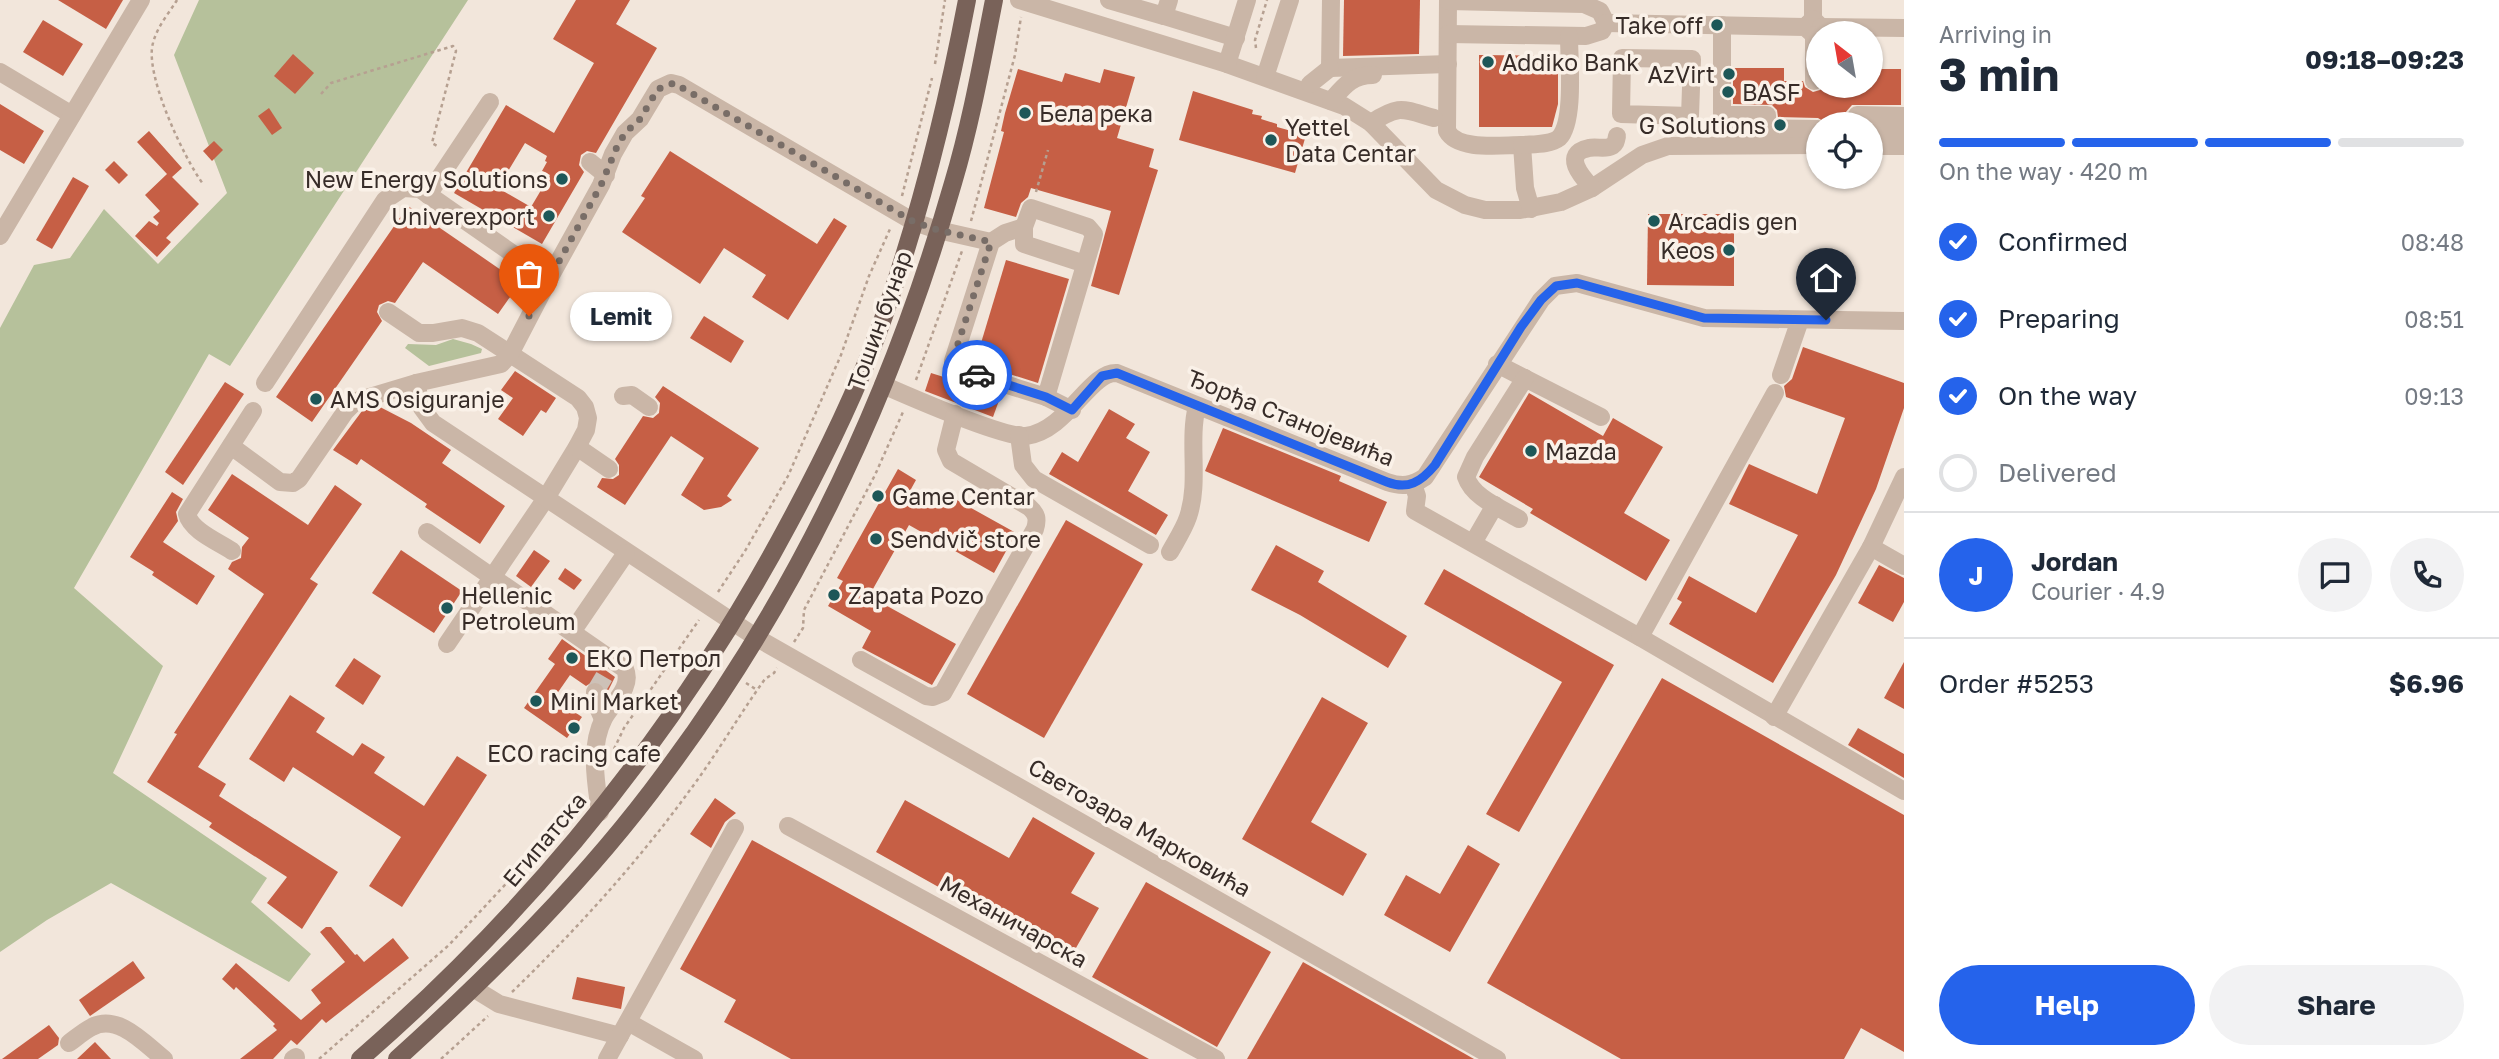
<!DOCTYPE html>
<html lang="en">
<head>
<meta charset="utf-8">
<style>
	body { margin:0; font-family:"Golos Text",sans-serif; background:#f2f2f3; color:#1f2937; height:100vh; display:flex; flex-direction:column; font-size:26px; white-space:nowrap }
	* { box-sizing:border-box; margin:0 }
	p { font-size:23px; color:#747a83 }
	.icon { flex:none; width:38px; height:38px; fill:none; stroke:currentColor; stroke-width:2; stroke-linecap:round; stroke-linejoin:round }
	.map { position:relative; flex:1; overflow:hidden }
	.panel { display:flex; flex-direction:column; background:#fff; width:595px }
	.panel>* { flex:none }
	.needle { width:46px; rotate:329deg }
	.tools { position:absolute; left:1806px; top:21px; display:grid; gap:14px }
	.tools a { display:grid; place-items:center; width:77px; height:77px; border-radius:50%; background:#fff; box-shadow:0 2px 5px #0004; font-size:35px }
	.pin { position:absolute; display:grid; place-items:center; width:60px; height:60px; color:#fff; margin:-72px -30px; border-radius:50% 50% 50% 0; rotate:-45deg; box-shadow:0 0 7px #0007 }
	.pin .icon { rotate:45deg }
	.courier { position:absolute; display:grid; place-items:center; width:70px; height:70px; margin:-35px; border:5px solid #2563eb; border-radius:50%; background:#fff; color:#222; box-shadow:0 2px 9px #0007 }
	.bubble { position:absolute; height:49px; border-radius:24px; background:#fff; box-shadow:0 2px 5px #0004; font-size:23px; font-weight:700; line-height:49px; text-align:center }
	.head em { font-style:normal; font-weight:700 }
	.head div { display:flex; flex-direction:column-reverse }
	.head { display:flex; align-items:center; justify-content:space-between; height:119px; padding:0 35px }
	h1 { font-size:46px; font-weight:700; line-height:52px }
	.bar { display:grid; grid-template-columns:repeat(4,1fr); gap:10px 7px; align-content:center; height:84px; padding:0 35px }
	.bar i { height:9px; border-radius:5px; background:#e0e1e3 }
	.bar .on { background:#2563eb }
	.bar p { grid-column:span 4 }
	.line { display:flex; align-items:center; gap:18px; padding:0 35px; border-top:2px solid #e0e1e3 }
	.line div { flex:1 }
	.round { display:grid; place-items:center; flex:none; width:74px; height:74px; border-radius:37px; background:#f2f2f3 }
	ol { padding:0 35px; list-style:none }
	li { display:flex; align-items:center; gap:21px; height:77px }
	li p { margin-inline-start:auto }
	li .icon { padding:7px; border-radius:50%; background:#2563eb; color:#fff; stroke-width:4 }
	li:last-child { color:#747a83 }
	li i { width:38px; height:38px; border:4px solid #e0e1e3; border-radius:50% }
	.primary-button { display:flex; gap:14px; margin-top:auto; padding:14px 35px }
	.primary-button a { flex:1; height:80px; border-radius:42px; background:#2563eb; color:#fff; font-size:28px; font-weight:700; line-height:80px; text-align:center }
	.primary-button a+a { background:#f2f2f3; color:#1f2937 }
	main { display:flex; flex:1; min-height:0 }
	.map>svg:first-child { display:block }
	.green { fill:#b6c19b }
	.building { fill:#c65f45; fill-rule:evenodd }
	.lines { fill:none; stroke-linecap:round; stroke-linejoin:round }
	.minor-tunnel { stroke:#cdc1b7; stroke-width:18; stroke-dasharray:18 9; stroke-linecap:butt }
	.path { stroke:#b6a091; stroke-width:2.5; stroke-dasharray:3.5 3.5; stroke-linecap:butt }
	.minor { stroke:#cab6a7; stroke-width:18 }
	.major { stroke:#796259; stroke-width:18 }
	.done { stroke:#786d67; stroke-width:7; stroke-dasharray:0 12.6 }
	.route { stroke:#2563eb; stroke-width:9 }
	.poi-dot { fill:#1d5758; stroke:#faf1e8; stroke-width:2.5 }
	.labels { text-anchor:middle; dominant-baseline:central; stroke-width:7; stroke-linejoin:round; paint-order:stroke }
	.poi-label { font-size:23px; fill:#372c28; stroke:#faf1e8; text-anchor:start }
	.street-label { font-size:23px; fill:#372c28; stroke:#faf1e8 }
</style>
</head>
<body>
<main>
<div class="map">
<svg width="1904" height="1059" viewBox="0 0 1904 1059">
	<rect width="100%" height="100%" fill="#f2e6db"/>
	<g class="green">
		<path d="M199,0H468L230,366L209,354L74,588L163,666L113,773L267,878L251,902L311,954L289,982L111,883L47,920L0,952V328L34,265L70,258L104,209L158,264L227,193L174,55Z"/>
		<path d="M453,339L471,344L482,349L481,353L429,366L405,348L408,344L436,345Z"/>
	</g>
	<g class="building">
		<path d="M58,0H123L106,29Z"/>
		<path d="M576,0H630L616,24L657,48L596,153L587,151L581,155L579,165L584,172L542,244L454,193L506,105L554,133L594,63L553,39ZM525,143L547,156L545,161L547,162L542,171L550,175L531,207L498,188Z"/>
		<path d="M1344,0H1420L1419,54L1343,56Z"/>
		<path d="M43,20L83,44L63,76L23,52Z"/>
		<path d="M293,54L314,73L295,94L274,76Z"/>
		<path d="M1479,55L1558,56V104L1552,127H1479Z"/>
		<path d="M1733,68H1784V81H1803L1805,87L1813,92L1820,90L1824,86H1871V69H1901V105H1852L1845,113V124H1828L1818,118L1778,117L1777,110L1772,105L1733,104Z"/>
		<path d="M1018,69L1062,82L1065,73L1100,83L1104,69L1135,77L1117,138L1154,149L1149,167L1158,170L1119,295L1091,286L1111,211L1031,188L1028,197L1021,203L1016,217L984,208L1004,132L1001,131L1005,113Z"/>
		<path d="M1193,91L1253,110L1252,114L1262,116L1261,119L1277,124V127L1306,135L1295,173L1179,140Z"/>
		<path d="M0,104L44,131L24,164L0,150Z"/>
		<path d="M269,108L282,128L272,135L258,116Z"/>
		<path d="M149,131L182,168L172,177L199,204L166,238L171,242L157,257L135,236L149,221L157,226L159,223L153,217L160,211L145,195L167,174L137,142Z"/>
		<path d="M214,141L223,150L212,161L203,151Z"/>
		<path d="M670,151L817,244L834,218L847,226L788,320L752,297L766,275L724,248L700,284L622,232L645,198L641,196Z"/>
		<path d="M114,161L128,175L119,184L105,170Z"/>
		<path d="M73,177L89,186L52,249L36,240Z"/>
		<path d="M408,206L520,283L498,314L423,262L395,303L388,301L379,305L377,312L382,321L312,422L276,397Z"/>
		<path d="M1648,214H1734V286L1647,285Z"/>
		<path d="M1006,260L1069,279L1038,383L975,363Z"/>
		<path d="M704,316L744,341L731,363L690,338Z"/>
		<path d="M1803,347L1904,383V408L1876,489L1836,575L1773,683L1669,624L1682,602L1677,599L1689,576L1756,613L1798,535L1729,504L1749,464L1817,494L1845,418L1786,397L1784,386L1792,379Z"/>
		<path d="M515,371L556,398L546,413L541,410L523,436L498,419L513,398L501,390Z"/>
		<path d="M931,373L1001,395L993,417L925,391Z"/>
		<path d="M225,382L244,394L183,485L165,472Z"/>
		<path d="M663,386L759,448L727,496L732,500L721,507L704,510L681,495L704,458L671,436L625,505L597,487L602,478L613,479L619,475V465L615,459L643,416L653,418L659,413L660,403L655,397Z"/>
		<path d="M1529,393L1603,436L1613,418L1663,447L1624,513L1670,540L1646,581L1530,513L1533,509L1479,477Z"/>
		<path d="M380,407L411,423L451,450L442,463L505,506L480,544L425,507L427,504L361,459L357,465L333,450L362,411Z"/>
		<path d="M1109,409L1135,424L1126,438L1150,452L1128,491L1168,515L1156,535L1049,474L1062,452L1078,462Z"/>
		<path d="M1223,428L1341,476L1339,481L1387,502L1369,542L1205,471Z"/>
		<path d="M898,469L916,480L911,489L939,505L946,494L1016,533L994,573L909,525L869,596L956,644L932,685L862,648L871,631L828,606L843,581L837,578Z"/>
		<path d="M232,474L308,525L335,485L362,504L310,579L318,584L198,767L226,784L219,796L338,872L302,929L267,903L287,877L209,827L212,823L147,782L177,734L174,733L264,594L228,569L232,562L241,558L242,547L249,538L208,510Z"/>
		<path d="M172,492L183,499L176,512L178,521L163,542L215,576L197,605L152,575L154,572L130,557Z"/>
		<path d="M1066,520L1143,564L1044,738L967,694Z"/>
		<path d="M1276,545L1324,571L1318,582L1407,636L1388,668L1300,615L1251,590Z"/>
		<path d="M401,550L462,591L434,633L372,593Z"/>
		<path d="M534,550L550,561L531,587L516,576Z"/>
		<path d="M1879,565L1904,578V602L1893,622L1858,603Z"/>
		<path d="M565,568L582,580L574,590L558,579Z"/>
		<path d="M1444,569L1614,665L1519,832L1486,814L1562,682L1424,604Z"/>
		<path d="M562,639L615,677L606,695L605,687L600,682L594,681L586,686L570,675L554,698L582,717L567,738L524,708L555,664L548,659Z"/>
		<path d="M354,658L381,676L363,705L335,686Z"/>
		<path d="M1904,662V709L1884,698Z"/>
		<path d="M1662,678L1904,815V1052L1861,1028L1844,1059H1621L1487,983Z"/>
		<path d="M290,695L325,718L316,732L353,756L362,743L385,757L374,773L424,806L457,756L487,775L402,907L369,886L401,837L293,767L284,782L249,759Z"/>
		<path d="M1322,697L1368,723L1311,822L1367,854L1343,896L1242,839Z"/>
		<path d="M1858,728L1904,754V778L1848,745Z"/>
		<path d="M715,798L736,813L725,822L711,848L690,834Z"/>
		<path d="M905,800L1009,858L1033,817L1095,853L1071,893L1099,908L1069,960L876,852Z"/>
		<path d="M752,840L1149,1059H791L724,1022L736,1000L680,969Z"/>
		<path d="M1468,845L1500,864L1450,952L1384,915L1406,875L1440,894Z"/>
		<path d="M1146,882L1271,952L1217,1047L1092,977Z"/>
		<path d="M326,927H331L355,955L357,954L364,962L393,938L409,958L326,1023L322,1019L297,1045L291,1040L273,1059H240L277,1030L273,1026L275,1024L236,987L234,990L222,979L236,963L301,1020L321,1003L311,990L345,962L320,932Z"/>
		<path d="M133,961L145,978L90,1016L79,1000Z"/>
		<path d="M1303,962L1474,1059H1247Z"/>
		<path d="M577,977L625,987L621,1009L572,999Z"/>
		<path d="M49,1025L59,1038L58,1045L38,1059H2Z"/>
		<path d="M95,1042L111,1059H77Z"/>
	</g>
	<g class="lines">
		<path class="minor-tunnel" d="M595,692L608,670"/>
		<g class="path">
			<path d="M177,0C169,13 157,27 153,43C144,74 184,158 203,184"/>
			<path d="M1256,48L1255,40L1267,0"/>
			<path d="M935,64L945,0"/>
			<path d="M321,94L331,83L453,46L456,51L432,143L439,147"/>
			<path d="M1036,192L1048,150"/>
			<path d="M902,196L932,78"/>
			<path d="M971,221L1015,55L1021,17"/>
			<path d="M916,380L962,251"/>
			<path d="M718,592L745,551L788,476L841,355L869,276L890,229"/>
			<path d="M794,642L803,628L804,610L875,475L903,412"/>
			<path d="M746,683L757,690"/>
			<path d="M614,749L624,728L699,620"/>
			<path d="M512,992C577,929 637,863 690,790C717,754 739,715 765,679L774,673L777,668"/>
			<path d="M319,1059L449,945L582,802"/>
			<path d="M441,1059L488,1016"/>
		</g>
		<g class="minor">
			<path d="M1019,0L1227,64L1344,106L1371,123L1436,190L1465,205L1485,210H1520L1561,202L1592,188L1642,155L1668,146L1818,145"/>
			<path d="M1109,0L1164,16"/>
			<path d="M1169,0L1164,16L1236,38"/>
			<path d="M1331,0L1330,68L1448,64"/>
			<path d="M1448,0L1447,131C1458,151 1500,145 1522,145L1525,188L1531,209"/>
			<path d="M1448,1L1584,4L1600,11L1606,23"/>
			<path d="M1813,19V0"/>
			<path d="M1606,23L1805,27L1814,35L1821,27L1813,19L1805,27"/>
			<path d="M1722,25V128L1818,129"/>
			<path d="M1821,27L1904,28"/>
			<path d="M1448,34L1586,36L1602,31L1606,23"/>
			<path d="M1814,35V81"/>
			<path d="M1622,58L1692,59L1690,116L1621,114Z"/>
			<path d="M1227,64L1247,0"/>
			<path d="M0,72L72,115"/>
			<path d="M1265,77L1290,0"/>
			<path d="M1310,84L1330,68"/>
			<path d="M1331,101C1344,86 1352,75 1373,75"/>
			<path d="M1722,115H1767V128"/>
			<path d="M1371,123C1400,104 1402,109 1434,118"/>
			<path d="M1857,124V115L1904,116"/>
			<path d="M1871,130H1904"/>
			<path d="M1522,145C1533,144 1550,145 1559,138C1575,122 1569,59 1569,36"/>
			<path d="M1871,146H1904"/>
			<path d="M590,162L606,175"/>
			<path d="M1592,188C1582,177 1561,154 1589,148C1596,146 1605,150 1612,146C1616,143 1616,141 1617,136"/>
			<path d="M428,195L490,102"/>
			<path d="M1024,227L1005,233L991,242L953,361L960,370L1046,397L1072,410"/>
			<path d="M0,236L141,0"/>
			<path d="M388,312L419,333H433L462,328L478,333L578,398L585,407L588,418L586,430L577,447L546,498L447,644"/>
			<path d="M1497,364L1601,417"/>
			<path d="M1781,375L1800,320"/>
			<path d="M265,383L385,200L403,188L420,189L549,279"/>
			<path d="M416,383L422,408L433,423L757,638L1497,1059"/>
			<path d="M883,385C908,396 1004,438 1026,436C1067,431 1090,371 1117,373L1387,482C1402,487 1412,486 1425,477L1541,300L1555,286L1577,283L1704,318L1904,321"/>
			<path d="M623,396L632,395L649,407"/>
			<path d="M1046,397L1093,238L1094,234L1088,227L1031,208L1024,227V244L1085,264"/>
			<path d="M1019,435L1023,465L1034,479L1150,545"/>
			<path d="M231,446L280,482L293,483L299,479L345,412L356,401L416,383L501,364L510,354L549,279L601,185L613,154L625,133L640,119L658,89L671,83L679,85L914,222L938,230L991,242"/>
			<path d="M577,447L609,469"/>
			<path d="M1413,484L1417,496L1415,511L1643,639L1904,791"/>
			<path d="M1519,519C1501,508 1473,498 1466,477L1475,457L1525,378"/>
			<path d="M427,532L625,669C633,688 612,703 604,718C589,747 596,782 600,812"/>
			<path d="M1473,543L1495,505"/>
			<path d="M1871,547L1904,566"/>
			<path d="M232,551C219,542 191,531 187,514L253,411"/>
			<path d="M1170,552C1176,541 1184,529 1188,517C1200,482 1188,442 1197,406"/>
			<path d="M572,632L626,553"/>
			<path d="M1640,637L1775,393"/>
			<path d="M861,660L926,696L933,697L943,693L1035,529C1038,519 1037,514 1029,507L951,461L946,450L955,414"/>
			<path d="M595,692V701L603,719"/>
			<path d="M1774,717L1871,547L1904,477"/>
			<path d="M788,826L1216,1059"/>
			<path d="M473,988L499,1004L620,1036"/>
			<path d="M628,1022L694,1059"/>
			<path d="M69,1043C76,1038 84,1031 92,1027C118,1013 145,1044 164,1059"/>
			<path d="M293,1059L296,1057"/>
			<path d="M607,1059L735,828"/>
		</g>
		<g class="major">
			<path d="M360,1059C536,906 678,731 788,525C821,464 852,402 876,338C917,228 945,115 967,0"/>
			<path d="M397,1059C493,972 588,878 665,773C797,596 892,395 953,183C971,123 982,61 994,0"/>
		</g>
	</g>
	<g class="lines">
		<path class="done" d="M529,316L601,185L616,149L625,133L640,119L658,89L674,83L914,222L938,230L991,242L954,356C953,371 966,372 977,375"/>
		<path class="route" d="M977,375L1046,397L1072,410L1102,376L1117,373L1387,482C1408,490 1421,482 1435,465L1521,327L1541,300L1556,286L1577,283L1704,318L1826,320"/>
	</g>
	<g class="poi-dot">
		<circle cx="1717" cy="25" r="7"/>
		<circle cx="1488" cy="62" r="7"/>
		<circle cx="1729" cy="74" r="7"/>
		<circle cx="1728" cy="92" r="7"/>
		<circle cx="1025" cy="113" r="7"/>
		<circle cx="1780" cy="125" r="7"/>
		<circle cx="1271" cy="140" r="7"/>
		<circle cx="562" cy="179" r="7"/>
		<circle cx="549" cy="216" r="7"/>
		<circle cx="1654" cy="221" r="7"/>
		<circle cx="1729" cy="250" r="7"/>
		<circle cx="316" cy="399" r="7"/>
		<circle cx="1531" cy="451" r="7"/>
		<circle cx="878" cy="496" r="7"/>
		<circle cx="876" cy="539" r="7"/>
		<circle cx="834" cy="595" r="7"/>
		<circle cx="447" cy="608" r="7"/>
		<circle cx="572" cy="658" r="7"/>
		<circle cx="536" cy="701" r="7"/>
		<circle cx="574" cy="728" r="7"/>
	</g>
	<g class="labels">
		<g class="poi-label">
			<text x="1703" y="25" text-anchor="end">Take off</text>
			<text x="1502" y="62">Addiko Bank</text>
			<text x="1715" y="74" text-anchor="end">AzVirt</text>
			<text x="1742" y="92">BASF</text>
			<text x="1039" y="113">Бела река</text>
			<text x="1766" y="125" text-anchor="end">G Solutions</text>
			<text x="1285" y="127">Yettel<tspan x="1285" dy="26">Data Centar</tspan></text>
			<text x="548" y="179" text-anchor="end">New Energy Solutions</text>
			<text x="535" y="216" text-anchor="end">Univerexport</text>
			<text x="1668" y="221">Arcadis gen</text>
			<text x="1715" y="250" text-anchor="end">Keos</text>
			<text x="330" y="399">AMS Osiguranje</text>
			<text x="1545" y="451">Mazda</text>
			<text x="892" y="496">Game Centar</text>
			<text x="890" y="539">Sendvič store</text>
			<text x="461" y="595">Hellenic<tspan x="461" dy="26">Petroleum</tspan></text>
			<text x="848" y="595">Zapata Pozo</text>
			<text x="586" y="658">ЕКО Петрол</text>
			<text x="550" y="701">Mini Market</text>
			<text x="574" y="753" text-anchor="middle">ECO racing cafe</text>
		</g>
		<g class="street-label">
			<text transform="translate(879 320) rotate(-70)">Тошин бунар</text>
			<text transform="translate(1291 417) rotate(22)">Ђорђа Станојевића</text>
			<text transform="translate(1140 827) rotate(30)">Светозара Марковића</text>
			<text transform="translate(544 839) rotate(-50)">Египатска</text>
			<text transform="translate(1014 921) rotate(29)">Механичарска</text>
		</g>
	</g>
</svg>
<div class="tools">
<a><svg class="needle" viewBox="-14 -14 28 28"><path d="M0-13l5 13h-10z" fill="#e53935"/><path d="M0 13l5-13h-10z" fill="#747a83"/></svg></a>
<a><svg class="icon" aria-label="locate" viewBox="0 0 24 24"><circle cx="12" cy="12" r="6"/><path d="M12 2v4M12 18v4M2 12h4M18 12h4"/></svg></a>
</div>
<div class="pin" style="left:529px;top:316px;background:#ea580c"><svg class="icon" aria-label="bag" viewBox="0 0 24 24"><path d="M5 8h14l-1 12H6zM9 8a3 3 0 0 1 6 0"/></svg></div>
<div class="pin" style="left:1826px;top:320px;background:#1f2937"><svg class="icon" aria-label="home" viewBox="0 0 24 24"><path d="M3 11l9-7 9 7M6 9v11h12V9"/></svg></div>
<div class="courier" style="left:977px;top:375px"><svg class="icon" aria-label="car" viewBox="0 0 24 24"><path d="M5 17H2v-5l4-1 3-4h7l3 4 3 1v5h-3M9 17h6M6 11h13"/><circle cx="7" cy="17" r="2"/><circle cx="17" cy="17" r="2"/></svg></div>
<div class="bubble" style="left:570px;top:292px;width:102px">Lemit</div>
</div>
<section class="panel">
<div class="head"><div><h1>3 min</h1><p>Arriving in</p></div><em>09:18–09:23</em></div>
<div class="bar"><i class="on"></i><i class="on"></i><i class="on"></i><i></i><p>On the way · 420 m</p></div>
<ol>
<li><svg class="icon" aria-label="check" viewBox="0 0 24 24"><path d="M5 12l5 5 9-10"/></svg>Confirmed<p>08:48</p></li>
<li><svg class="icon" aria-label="check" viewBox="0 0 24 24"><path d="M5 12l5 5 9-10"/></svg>Preparing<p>08:51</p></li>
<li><svg class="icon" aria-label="check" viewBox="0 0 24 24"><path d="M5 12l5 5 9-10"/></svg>On the way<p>09:13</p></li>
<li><i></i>Delivered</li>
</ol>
<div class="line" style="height:126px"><b class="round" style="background:#2563eb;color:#fff">J</b><div><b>Jordan</b><p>Courier · 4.9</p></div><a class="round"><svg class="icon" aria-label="chat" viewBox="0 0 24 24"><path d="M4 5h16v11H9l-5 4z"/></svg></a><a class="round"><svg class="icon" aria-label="phone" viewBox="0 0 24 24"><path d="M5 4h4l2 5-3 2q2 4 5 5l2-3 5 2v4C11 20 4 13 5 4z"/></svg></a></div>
<div class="line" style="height:91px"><div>Order #5253</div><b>$6.96</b></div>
<div class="primary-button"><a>Help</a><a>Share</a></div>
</section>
</main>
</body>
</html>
